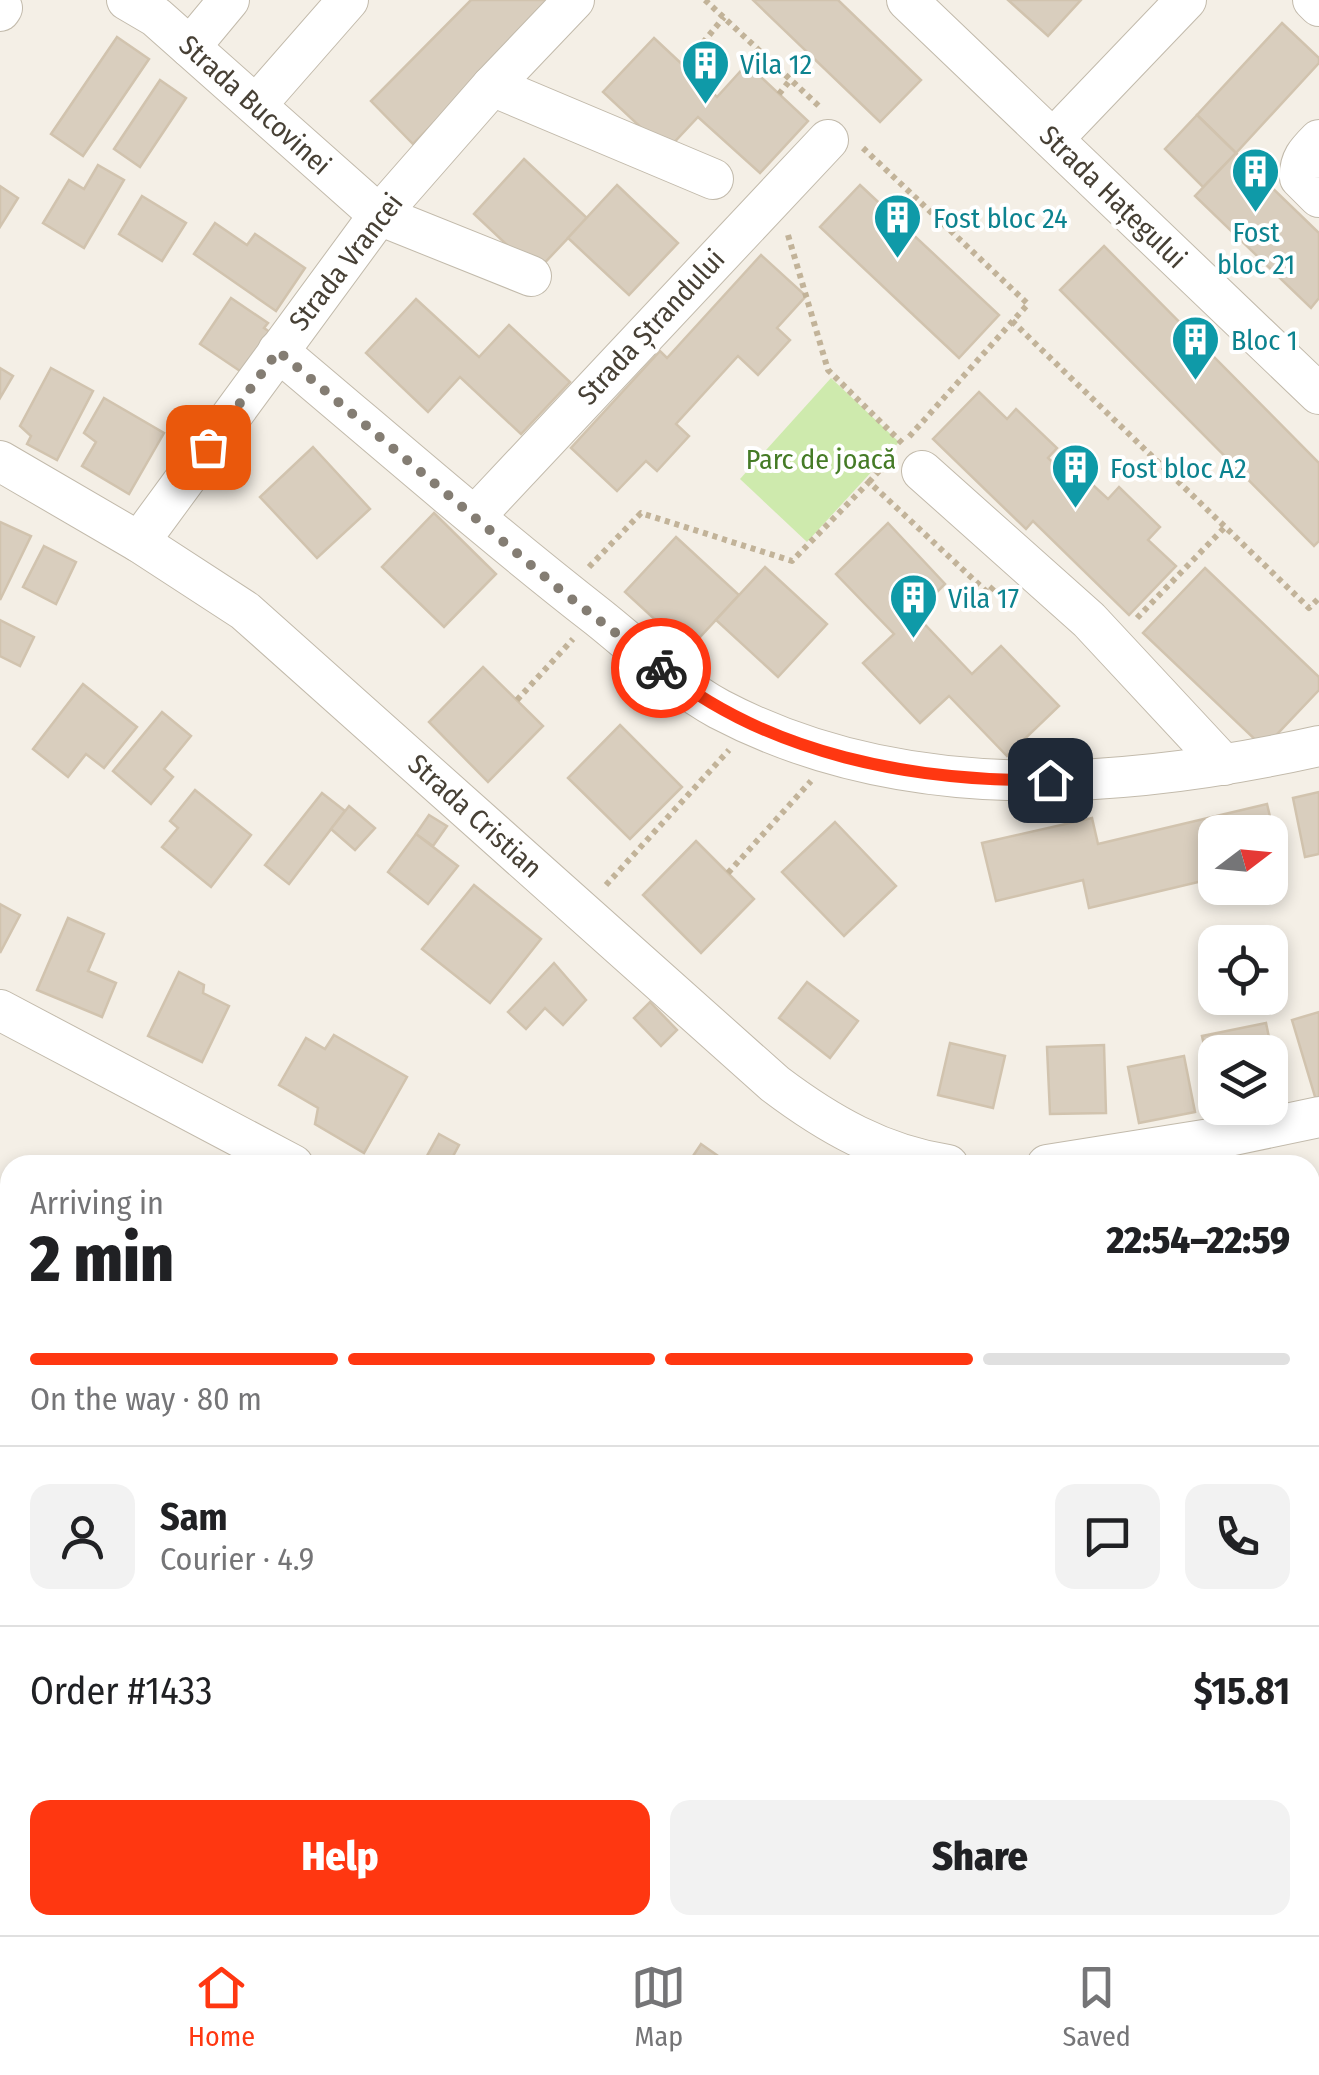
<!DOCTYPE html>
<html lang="en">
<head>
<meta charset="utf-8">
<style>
	body { margin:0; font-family:"Fira Sans Condensed",sans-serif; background:#f2f2f2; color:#202124; height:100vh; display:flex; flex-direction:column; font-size:38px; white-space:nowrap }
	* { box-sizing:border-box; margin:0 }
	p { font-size:32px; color:#757577 }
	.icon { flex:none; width:55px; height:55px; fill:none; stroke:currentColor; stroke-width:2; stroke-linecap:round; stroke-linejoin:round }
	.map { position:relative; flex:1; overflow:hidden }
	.panel { position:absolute; left:0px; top:1155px; width:1320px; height:780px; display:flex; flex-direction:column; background:#fff; border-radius:30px 30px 0 0; box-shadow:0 5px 15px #0003 }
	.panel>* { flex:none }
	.needle { width:65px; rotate:74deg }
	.buttons { position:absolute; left:1198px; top:815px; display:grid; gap:20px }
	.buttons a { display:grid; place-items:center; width:90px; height:90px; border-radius:20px; background:#fff; box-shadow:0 5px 15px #0003; font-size:50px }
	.pin { position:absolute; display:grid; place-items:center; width:85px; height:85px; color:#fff; margin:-42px; border-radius:20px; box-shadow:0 5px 15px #0006 }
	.courier { position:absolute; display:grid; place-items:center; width:100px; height:100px; margin:-50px; border:8px solid #ff3711; border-radius:50%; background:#fff; color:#222; box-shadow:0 2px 12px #0007 }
	.summary em { font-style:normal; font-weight:800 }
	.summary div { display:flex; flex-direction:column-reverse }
	.summary { display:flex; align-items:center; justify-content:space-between; height:170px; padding:0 30px }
	h1 { font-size:65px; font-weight:800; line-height:75px }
	.bar { display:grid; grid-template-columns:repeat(4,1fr); gap:15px 10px; align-content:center; height:120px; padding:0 30px }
	.bar i { height:12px; border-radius:8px; background:#e0e0e0 }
	.bar .selected { background:#ff3711 }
	.bar p { grid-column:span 4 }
	.line { display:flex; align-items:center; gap:25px; padding:0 30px; border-top:2px solid #e0e0e0 }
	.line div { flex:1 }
	.round { display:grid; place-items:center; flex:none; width:105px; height:105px; border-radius:20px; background:#f2f2f2 }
	.cta { display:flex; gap:20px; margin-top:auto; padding:20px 30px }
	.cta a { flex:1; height:115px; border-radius:20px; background:#ff3711; color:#fff; font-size:40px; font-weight:800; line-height:115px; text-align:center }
	.cta a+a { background:#f2f2f2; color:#202124 }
	.tabs { display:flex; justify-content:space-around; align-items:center; height:140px; border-top:2px solid #e0e0e0; background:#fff; font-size:28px; color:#757577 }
	.tabs a { display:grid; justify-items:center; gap:5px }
	.tabs .selected { color:#ff3711 }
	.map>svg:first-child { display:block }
	.green { fill:#ceeaad }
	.building { fill:#d9cebe; stroke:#d1c3ae; stroke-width:2.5 }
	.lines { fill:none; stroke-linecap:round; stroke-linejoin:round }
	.minor-casing { stroke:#c2baab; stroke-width:42 }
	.major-casing { stroke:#e8c05f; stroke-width:55 }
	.path { stroke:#c2b399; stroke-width:6; stroke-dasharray:5 5; stroke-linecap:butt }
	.minor { stroke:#fff; stroke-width:40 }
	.major { stroke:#ffe193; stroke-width:52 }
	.done { stroke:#847d73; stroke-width:10; stroke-dasharray:0 18 }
	.route { stroke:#ff3711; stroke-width:12 }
	.labels { text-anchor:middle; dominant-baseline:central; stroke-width:8; stroke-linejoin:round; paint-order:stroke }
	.culture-label { font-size:28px; fill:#0d838f; stroke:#fff; text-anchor:start }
	.street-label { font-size:28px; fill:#474035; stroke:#fff }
	.park-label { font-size:28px; fill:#457b26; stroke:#fff }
</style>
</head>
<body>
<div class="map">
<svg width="1319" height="1935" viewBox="0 0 1319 1935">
	<rect width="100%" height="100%" fill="#f4efe6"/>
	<g class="green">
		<path d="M831,378L899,442L807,542L740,479Z"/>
		<path d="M0,1896L10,1897V1925H239L320,1935H0Z"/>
	</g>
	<g class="building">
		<path d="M471,0H556L413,144L371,101Z"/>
		<path d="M753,0H838L921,80L880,122Z"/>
		<path d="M1008,0H1081L1048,36Z"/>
		<path d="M1282,23L1319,58V63L1236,153L1197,115Z"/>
		<path d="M117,37L149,59L83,156L51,134Z"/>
		<path d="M654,38L717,97L747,64L808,121L760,173L698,117L666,151L603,92Z"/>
		<path d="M160,80L186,98L140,167L114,149Z"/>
		<path d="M1197,115L1236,153L1203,187L1165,149Z"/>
		<path d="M1236,153L1319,233V298L1311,308L1195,196Z"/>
		<path d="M524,159L587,218L536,272L474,214Z"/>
		<path d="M98,165L124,180L84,248L43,223L69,180L84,189Z"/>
		<path d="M617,185L678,243L629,295L568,238Z"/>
		<path d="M860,185L999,315L959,358L820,227Z"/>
		<path d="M0,186L18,198L0,227Z"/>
		<path d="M142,196L186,223L162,261L119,234Z"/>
		<path d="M215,223L247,245L255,234L305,268L276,311L194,254Z"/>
		<path d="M1104,246L1319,463V541L1314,546L1060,290Z"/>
		<path d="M761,255L806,296L777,328L790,340L758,375L738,356L676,424L689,436L657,471L646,461L617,491L571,448L660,351L667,358Z"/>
		<path d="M231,298L268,323L264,328L274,335L246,375L200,344Z"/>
		<path d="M416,299L479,357L509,325L570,382L521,434L460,377L428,412L366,353Z"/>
		<path d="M0,368L13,376L0,398Z"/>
		<path d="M51,368L93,391L57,460L27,444L31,436L20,426Z"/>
		<path d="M979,392L1007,419L1016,409L1057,448L1048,458L1072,481L1080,473L1108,499L1119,487L1160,527L1148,540L1176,566L1129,615L1033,521L1026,529L933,439Z"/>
		<path d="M104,398L164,433L129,494L82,466L96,442L84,433Z"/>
		<path d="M313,447L370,509L317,558L260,497Z"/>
		<path d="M434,513L496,574L444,627L382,567Z"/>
		<path d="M0,522L31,536L0,600Z"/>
		<path d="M888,523L945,584L915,614L972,674L1001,646L1059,706L1007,756L949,696L920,723L863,663L894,634L836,574Z"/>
		<path d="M676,537L739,595L688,650L625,592Z"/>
		<path d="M44,546L76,562L56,604L23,587Z"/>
		<path d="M765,567L827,624L778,677L716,620Z"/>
		<path d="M1205,568L1319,677V690L1264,748L1143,633Z"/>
		<path d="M0,620L34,637L20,666L0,656Z"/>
		<path d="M483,667L543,726L488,782L429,722Z"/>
		<path d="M83,684L137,727L104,768L86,754L68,777L33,749Z"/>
		<path d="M162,712L191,736L164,769L173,777L151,804L113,771Z"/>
		<path d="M620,725L682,787L630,839L568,778Z"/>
		<path d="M195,790L251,835L211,887L162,847L178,828L170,821Z"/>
		<path d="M1319,792V854L1305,857L1293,798Z"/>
		<path d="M322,793L345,811L289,884L265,865Z"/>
		<path d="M1267,804L1281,863L1270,866V832H1215V878L1089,908L1083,880L996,901L982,843L1092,818L1098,844Z"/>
		<path d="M349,806L375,828L355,850L331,829Z"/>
		<path d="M429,815L447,826L433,846L416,834Z"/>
		<path d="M835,822L896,886L844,936L782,872Z"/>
		<path d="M416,834L458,866L428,904L388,872Z"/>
		<path d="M696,841L754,899L701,953L643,895Z"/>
		<path d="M474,885L541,939L490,1003L422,949Z"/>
		<path d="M0,904L20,915L0,953Z"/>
		<path d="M68,918L104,934L88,971L116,983L102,1017L37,990Z"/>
		<path d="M554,963L586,1000L563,1025L545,1008L526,1029L508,1012Z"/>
		<path d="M179,972L204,985L203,993L229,1006L202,1062L148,1036Z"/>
		<path d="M807,982L858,1021L830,1058L779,1018Z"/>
		<path d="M650,1002L677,1030L661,1046L634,1018Z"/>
		<path d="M1319,1012V1099L1316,1100L1292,1020Z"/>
		<path d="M1266,1023L1283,1105L1220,1118L1217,1108H1270V1052H1215V1097L1202,1036Z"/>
		<path d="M334,1035L407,1077L364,1153L315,1124L318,1108L279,1085L306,1038L325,1049Z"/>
		<path d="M950,1043L1005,1056L993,1108L938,1095Z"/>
		<path d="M1104,1045L1106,1113L1050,1114L1047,1047Z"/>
		<path d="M1184,1056L1195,1112L1139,1123L1128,1067Z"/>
		<path d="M439,1134L459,1145L450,1162L456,1165H422Z"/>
		<path d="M701,1144L731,1165H687Z"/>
		<path d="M1319,1244V1312L1315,1313L1310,1292V1246Z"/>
		<path d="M1319,1416V1476L1311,1478L1310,1418Z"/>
		<path d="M1310,1511L1319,1512V1576L1310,1575Z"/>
		<path d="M1310,1607L1319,1609V1670L1310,1668Z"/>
		<path d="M1310,1893L1319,1894V1935H1264L1265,1925H1310Z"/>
		<path d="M577,1925H646L645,1935L577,1928Z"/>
		<path d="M677,1925H1174L1243,1935H677Z"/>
	</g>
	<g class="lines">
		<defs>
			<g id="minor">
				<path d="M127,0L156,17L379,215L531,276"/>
				<path d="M907,0L1319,394"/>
				<path d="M1313,0L1319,6"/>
				<path d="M0,11L2,8"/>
				<path d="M190,47L229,0"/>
				<path d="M492,86L713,179"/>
				<path d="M256,105L348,0"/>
				<path d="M1053,139L1186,0"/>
				<path d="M1319,140C1307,152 1299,160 1300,178L1319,197"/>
				<path d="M278,351C384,440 489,532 598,617C637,648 675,685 719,709C903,806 1122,790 1319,746"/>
				<path d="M0,461L139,542L245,611L775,1084C828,1124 882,1155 948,1165"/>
				<path d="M922,471L1089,620L1224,765"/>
				<path d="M475,516L828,140"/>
				<path d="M139,542L379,215L492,86L574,0"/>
				<path d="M0,1010L293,1165"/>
				<path d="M1047,1165L1229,1136L1319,1117"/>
				<path d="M1310,1377L1319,1375"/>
				<path d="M1310,1851L1319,1852"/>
				<path d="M663,1935L664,1925"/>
			</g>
			<g id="major">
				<path d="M0,1894L10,1895"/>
				<path d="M244,1925L324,1935"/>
			</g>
		</defs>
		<use href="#minor" class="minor-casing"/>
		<use href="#major" class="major-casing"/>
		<g class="path">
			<path d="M705,0L821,108"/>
			<path d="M684,66L724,17"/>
			<path d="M779,94L791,79"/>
			<path d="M863,148L1028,304L908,438"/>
			<path d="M788,235L828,370L903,444"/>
			<path d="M1012,321L1309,608L1319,598"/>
			<path d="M869,482L888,461"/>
			<path d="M589,567L641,513L792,561L869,482L988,593L995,585"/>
			<path d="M1137,618L1224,528"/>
			<path d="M517,700L573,639"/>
			<path d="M728,873L811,781"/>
			<path d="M606,885L729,750"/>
			<path d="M83,1925L91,1926L98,1935"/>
		</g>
		<use href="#minor" class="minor"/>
		<use href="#major" class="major"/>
	</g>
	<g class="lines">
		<path class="done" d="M208,447L278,351L564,593L661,668"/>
		<path class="route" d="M661,668C769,755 914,782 1050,780"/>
	</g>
	<defs>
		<symbol id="building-pin" viewBox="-11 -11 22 30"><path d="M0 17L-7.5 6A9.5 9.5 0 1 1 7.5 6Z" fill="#0f9aa8" stroke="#fff"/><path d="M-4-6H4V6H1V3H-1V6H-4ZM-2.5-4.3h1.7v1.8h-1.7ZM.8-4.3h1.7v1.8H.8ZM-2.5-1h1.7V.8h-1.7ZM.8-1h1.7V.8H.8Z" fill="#fff"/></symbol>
	</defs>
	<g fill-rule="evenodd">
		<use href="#building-pin" x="678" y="36" width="55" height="75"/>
		<use href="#building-pin" x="1228" y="144" width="55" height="75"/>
		<use href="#building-pin" x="870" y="190" width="55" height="75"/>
		<use href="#building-pin" x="1168" y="312" width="55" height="75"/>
		<use href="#building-pin" x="1048" y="440" width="55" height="75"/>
		<use href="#building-pin" x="886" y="570" width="55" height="75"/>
	</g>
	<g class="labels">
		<g class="culture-label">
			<text x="740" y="64">Vila 12</text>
			<text x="933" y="218">Fost bloc 24</text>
			<text x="1256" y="232" text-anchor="middle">Fost<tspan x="1256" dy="32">bloc 21</tspan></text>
			<text x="1231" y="340">Bloc 1</text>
			<text x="1110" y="468">Fost bloc A2</text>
			<text x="948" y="598">Vila 17</text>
		</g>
		<g class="street-label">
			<text transform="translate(255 105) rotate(42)">Strada Bucovinei</text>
			<text transform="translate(1113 197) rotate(44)">Strada Hațegului</text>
			<text transform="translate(346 262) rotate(-52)">Strada Vrancei</text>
			<text transform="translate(651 327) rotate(-47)">Strada Ștrandului</text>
			<text transform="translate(475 816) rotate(42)">Strada Cristian</text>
		</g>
		<g class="park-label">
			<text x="821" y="459">Parc de joacă</text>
		</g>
	</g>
</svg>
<div class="buttons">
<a><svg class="needle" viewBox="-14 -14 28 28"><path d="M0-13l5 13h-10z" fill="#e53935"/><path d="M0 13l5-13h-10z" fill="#757577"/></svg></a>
<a><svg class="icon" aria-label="locate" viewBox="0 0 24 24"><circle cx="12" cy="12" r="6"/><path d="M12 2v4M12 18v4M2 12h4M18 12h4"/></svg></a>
<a><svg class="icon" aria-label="layers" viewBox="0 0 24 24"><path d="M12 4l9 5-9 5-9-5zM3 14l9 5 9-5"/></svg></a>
</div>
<div class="pin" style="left:208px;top:447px;background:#ea580c"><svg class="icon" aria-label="bag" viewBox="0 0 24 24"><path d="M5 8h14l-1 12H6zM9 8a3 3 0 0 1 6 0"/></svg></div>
<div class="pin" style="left:1050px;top:780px;background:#1f2937"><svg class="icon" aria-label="home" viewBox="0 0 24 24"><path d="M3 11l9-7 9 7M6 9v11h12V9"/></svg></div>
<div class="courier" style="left:661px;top:668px"><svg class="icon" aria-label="bike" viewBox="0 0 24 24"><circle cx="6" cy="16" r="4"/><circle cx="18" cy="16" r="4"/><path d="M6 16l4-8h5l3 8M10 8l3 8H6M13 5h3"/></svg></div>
<section class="panel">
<div class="summary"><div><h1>2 min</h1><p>Arriving in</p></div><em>22:54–22:59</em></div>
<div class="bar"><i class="selected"></i><i class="selected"></i><i class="selected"></i><i></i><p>On the way · 80 m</p></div>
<div class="line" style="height:180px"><a class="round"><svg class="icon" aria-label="person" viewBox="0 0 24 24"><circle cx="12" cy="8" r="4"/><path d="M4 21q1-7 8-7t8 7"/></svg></a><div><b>Sam</b><p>Courier · 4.9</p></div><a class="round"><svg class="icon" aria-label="chat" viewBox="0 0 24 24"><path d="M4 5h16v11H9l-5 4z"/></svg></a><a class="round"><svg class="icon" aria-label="phone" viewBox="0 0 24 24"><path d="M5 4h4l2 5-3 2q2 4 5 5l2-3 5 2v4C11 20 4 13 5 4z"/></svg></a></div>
<div class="line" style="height:130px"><div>Order #1433</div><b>$15.81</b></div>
<div class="cta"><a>Help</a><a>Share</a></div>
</section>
</div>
<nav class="tabs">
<a class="selected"><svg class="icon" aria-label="home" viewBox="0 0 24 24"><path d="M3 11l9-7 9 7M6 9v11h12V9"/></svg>Home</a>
<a><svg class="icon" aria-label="map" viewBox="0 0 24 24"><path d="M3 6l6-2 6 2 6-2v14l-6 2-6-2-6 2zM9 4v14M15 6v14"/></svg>Map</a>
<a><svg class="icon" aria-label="saved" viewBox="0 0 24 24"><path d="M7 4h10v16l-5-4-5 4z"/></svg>Saved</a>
</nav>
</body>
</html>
